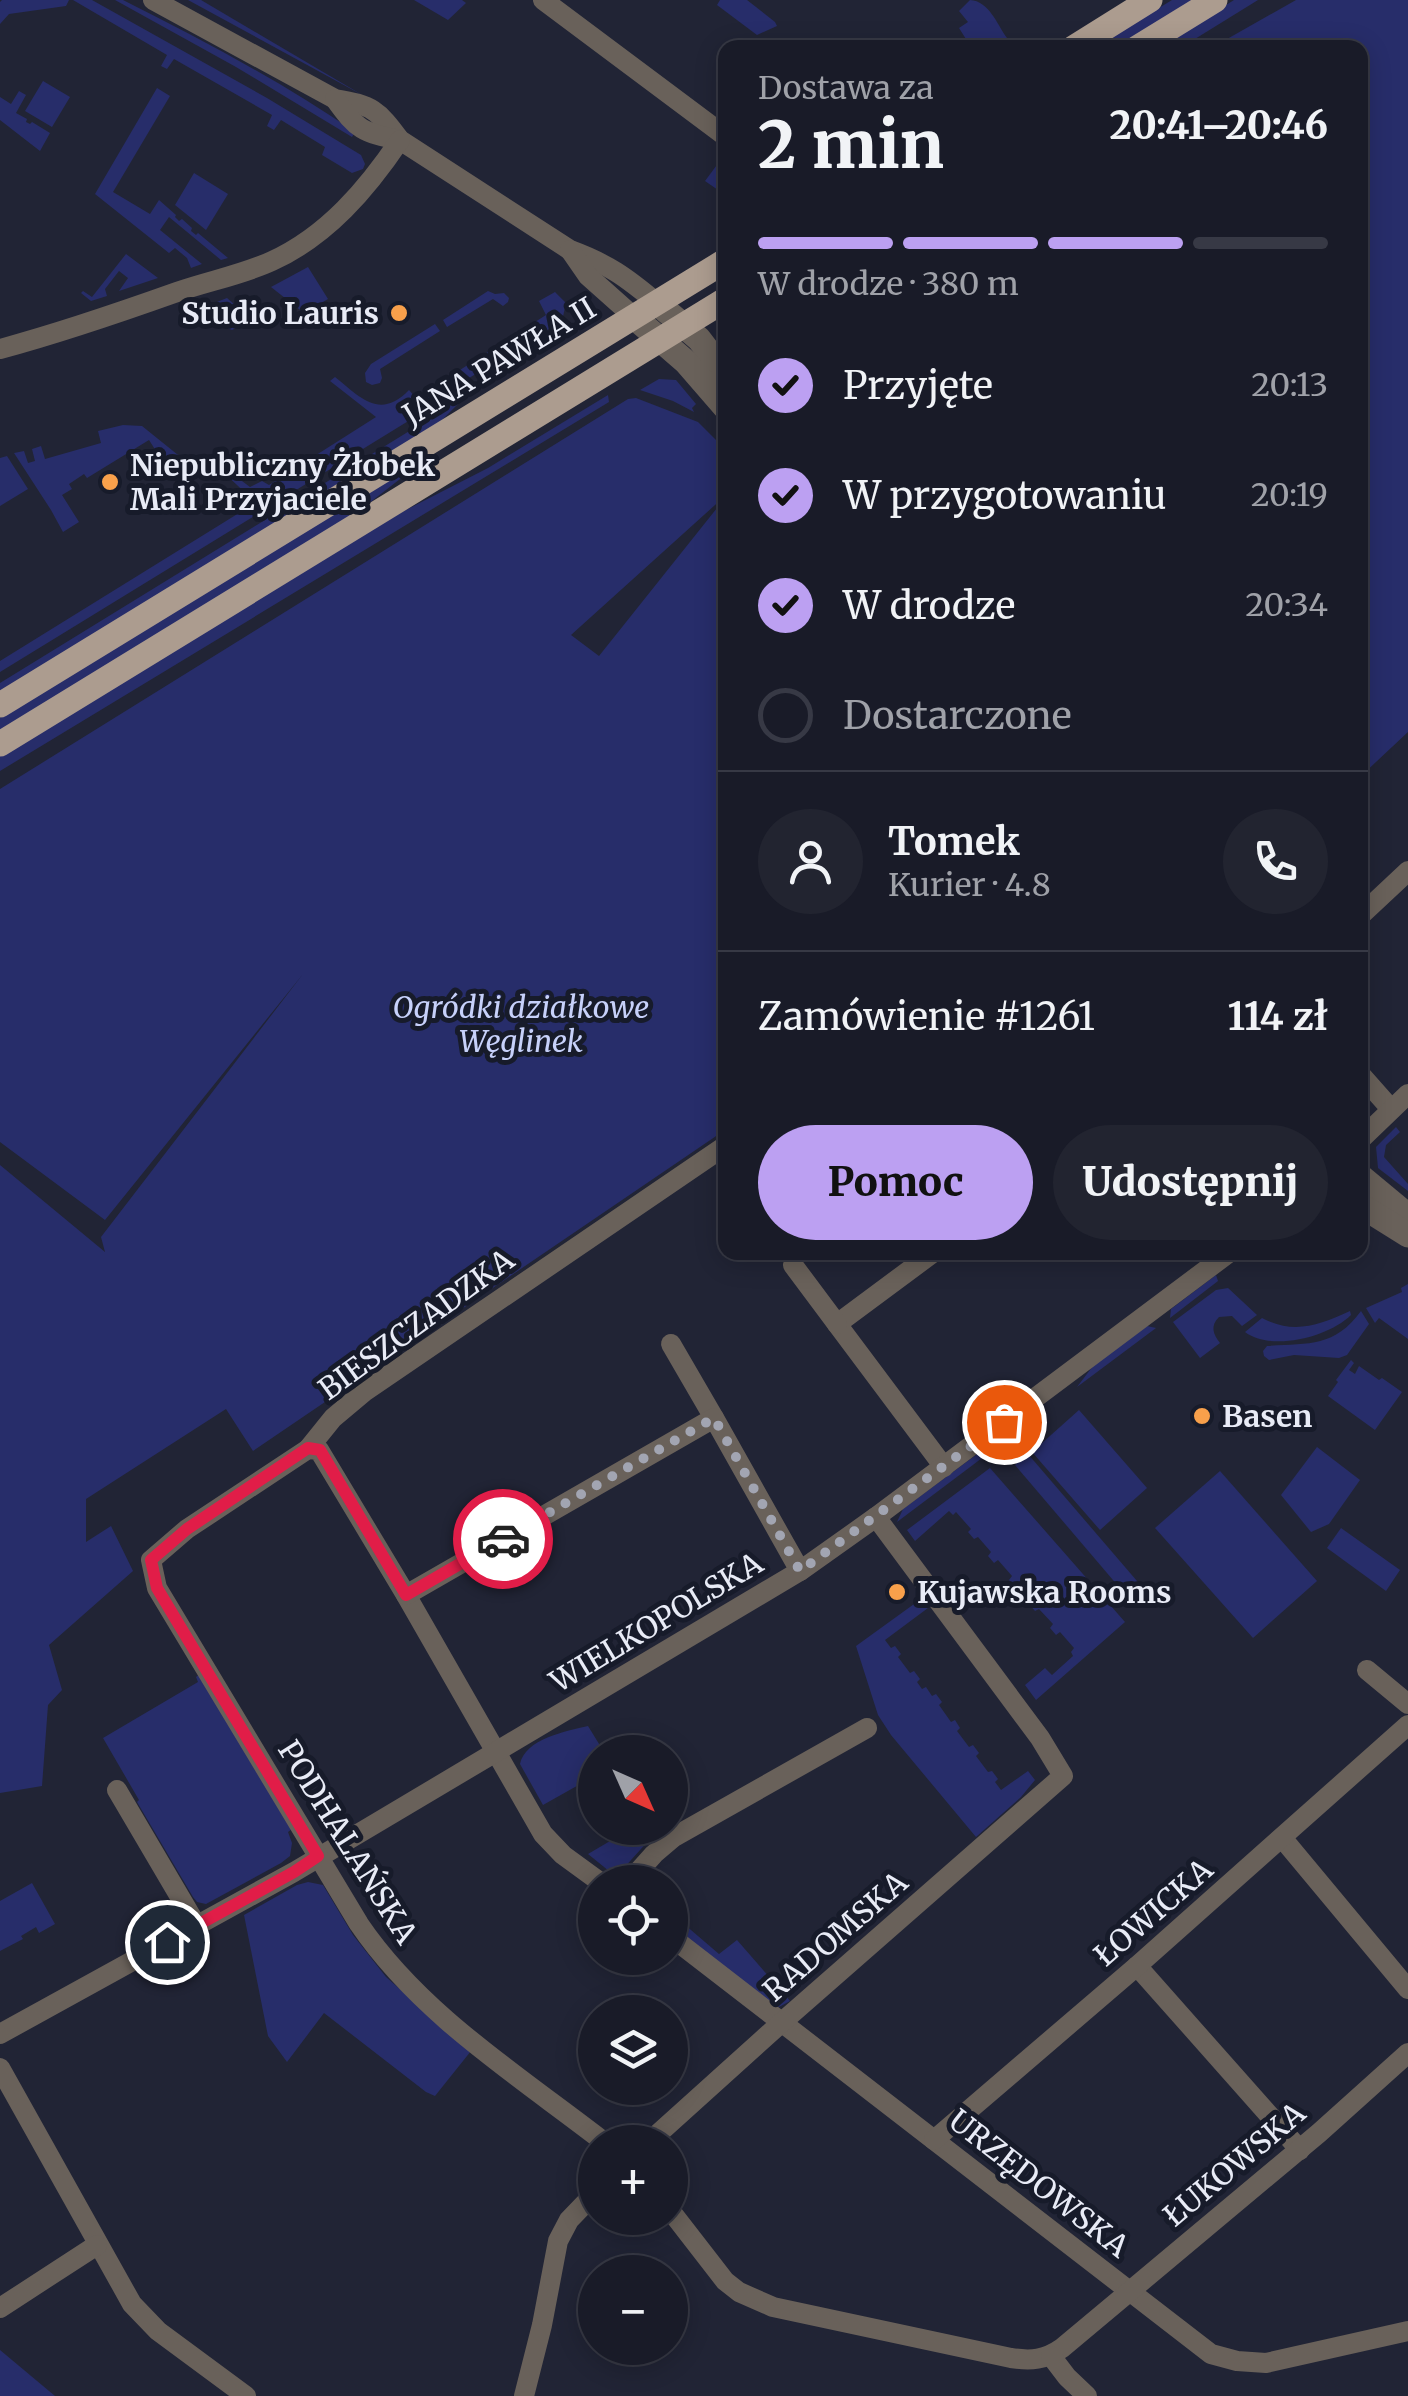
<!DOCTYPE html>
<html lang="pl">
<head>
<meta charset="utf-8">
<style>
	body { margin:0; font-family:Merriweather,serif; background:#222430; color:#f1f3f6; height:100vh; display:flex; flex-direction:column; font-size:38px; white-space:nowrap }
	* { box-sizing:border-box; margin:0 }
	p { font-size:32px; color:#9fa1a8 }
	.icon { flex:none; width:55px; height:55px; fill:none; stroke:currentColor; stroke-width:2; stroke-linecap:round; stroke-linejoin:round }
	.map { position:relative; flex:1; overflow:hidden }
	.panel { position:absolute; left:718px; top:40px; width:650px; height:1220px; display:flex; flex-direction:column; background:#191b28; border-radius:20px; box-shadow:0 5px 25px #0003,0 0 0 2px #373945 }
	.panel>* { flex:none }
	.needle { width:65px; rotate:135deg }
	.fabs { position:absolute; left:578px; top:1735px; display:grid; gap:20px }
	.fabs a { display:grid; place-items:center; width:110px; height:110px; border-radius:50%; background:#191b28; box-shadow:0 5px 25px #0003,0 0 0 2px #373945; font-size:50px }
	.pin { position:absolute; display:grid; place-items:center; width:85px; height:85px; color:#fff; margin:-42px; border:5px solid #fff; border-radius:50%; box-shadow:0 2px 10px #0007 }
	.courier { position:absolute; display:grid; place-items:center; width:100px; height:100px; margin:-50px; border:8px solid #e11d48; border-radius:50%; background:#fff; color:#222; box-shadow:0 2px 12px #0007 }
	.overview em { font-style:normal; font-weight:800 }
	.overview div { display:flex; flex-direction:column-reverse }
	.overview { display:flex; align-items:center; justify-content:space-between; height:170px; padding:0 40px }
	h1 { font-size:65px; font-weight:800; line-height:75px }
	.bar { display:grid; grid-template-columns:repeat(4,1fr); gap:15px 10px; align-content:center; height:120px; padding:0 40px }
	.bar i { height:12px; border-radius:8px; background:#373945 }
	.bar .active { background:#bca0f2 }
	.bar p { grid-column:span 4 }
	.line { display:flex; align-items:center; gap:25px; padding:0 40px; border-top:2px solid #373945 }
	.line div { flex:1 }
	.round { display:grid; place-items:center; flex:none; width:105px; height:105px; border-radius:52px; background:#222430 }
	ol { padding:0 40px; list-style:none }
	li { display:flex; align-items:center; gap:30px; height:110px }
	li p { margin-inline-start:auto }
	li .icon { padding:10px; border-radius:50%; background:#bca0f2; color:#111; stroke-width:4 }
	li:last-child { color:#9fa1a8 }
	li i { width:55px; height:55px; border:5px solid #373945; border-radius:50% }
	.primary-button { display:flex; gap:20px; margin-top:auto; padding:20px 40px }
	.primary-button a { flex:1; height:115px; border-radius:60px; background:#bca0f2; color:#111; font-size:40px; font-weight:800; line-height:115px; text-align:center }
	.primary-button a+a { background:#222430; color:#f1f3f6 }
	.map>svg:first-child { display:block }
	.green { fill:#272d6a }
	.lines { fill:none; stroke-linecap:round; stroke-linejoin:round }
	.minor { stroke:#69615a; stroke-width:20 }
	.tertiary { stroke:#69615a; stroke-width:25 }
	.primary { stroke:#ac9c8f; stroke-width:25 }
	.done { stroke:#a2a5b2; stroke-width:10; stroke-dasharray:0 18 }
	.route { stroke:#e11d48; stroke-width:12 }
	.poi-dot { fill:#f8a04b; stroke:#171b2a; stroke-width:4 }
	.labels { text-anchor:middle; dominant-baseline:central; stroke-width:10; stroke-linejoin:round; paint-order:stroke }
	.poi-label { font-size:30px; font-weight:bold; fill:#e8ebf6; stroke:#171b2a; text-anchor:start }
	.street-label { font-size:30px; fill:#e8ebf6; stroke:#171b2a }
	.park-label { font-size:30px; font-style:italic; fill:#c7d1fa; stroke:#171b2a }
</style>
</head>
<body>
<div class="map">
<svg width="1408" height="2396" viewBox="0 0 1408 2396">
	<rect width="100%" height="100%" fill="#212435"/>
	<g class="green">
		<path d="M2,0H69L66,6L9,14L0,24V2Z"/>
		<path d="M73,0H92L267,98L361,155L365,164L363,169L352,173L322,155L325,147L281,120L274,130L267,126L272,115L174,59L167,69L161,66L167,55Z"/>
		<path d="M115,0H123C202,40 281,81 355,132L352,137L236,67Z"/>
		<path d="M188,0H201L364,96Z"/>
		<path d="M414,0H462L466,3L448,20Z"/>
		<path d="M720,0H747L775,22L777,26L757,35L717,5Z"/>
		<path d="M970,0C989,1 997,24 1007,38L992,47H971L959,28L968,22L959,11Z"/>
		<path d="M1172,0H1198L1121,47L1094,48Z"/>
		<path d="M1234,0H1258L1182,47L1158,48Z"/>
		<path d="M1296,0H1408V732L1360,777V48L1213,47Z"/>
		<path d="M43,81L70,97L52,127L25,111Z"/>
		<path d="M157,88L170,96L113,192L150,214L159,200L176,215L175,217L179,221L182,219L192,228L191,231L196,235L198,233L228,258L221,260L169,217L160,230L202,264L191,268L187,258L175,248L169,253L95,194Z"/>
		<path d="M19,91L26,95L16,113L27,119L26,122L30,124L32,122L50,133L40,151L0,120V97L11,104Z"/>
		<path d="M725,154V186L718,190L705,181Z"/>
		<path d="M194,173L228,194L206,230L175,205Z"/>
		<path d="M126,254L158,278L119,291L128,278L119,271L105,289L107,296L91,301L81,293L83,291L92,297Z"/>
		<path d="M308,267L328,299L304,313L271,287Z"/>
		<path d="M488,291L495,294L504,293L509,298L508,302L503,306L493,299L447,327L443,320Z"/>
		<path d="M555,292L566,303L562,321L456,386L423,412L262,511C250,494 233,484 221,468L222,466L250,487L262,481L269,485L376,417L330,381L335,377C361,398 380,420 409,390L416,398L546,315L539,301Z"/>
		<path d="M227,298L252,320L232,330L216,324L209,305Z"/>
		<path d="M435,324L440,331L380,369L382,378L380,383L372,385L366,382L365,373L371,364Z"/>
		<path d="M659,379L676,380L696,404L692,408L694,412L673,401L640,390Z"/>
		<path d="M608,395L609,402L0,771V756L402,512L488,468Z"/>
		<path d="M457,397L460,402L437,425L0,694V683L424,422Z"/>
		<path d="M636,398L698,422L725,449V496L571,635L599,656L725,498V1130L253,1451L226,1409L86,1499V1542L111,1526L133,1571L49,1645L62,1690L48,1705L42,1786L0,1793V1165L105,1252L101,1237L303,974L105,1220L0,1142V789L628,399Z"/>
		<path d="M123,425L142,426L183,459L167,468L149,440L87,478L84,474L69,484L72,489L62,495L79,522L63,532L51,510L14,453L24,451L28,463L35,461L32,449L41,446L45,459L101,443L98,431Z"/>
		<path d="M7,456L28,489L0,506V458Z"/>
		<path d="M416,462L418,465L350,518L0,733V718Z"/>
		<path d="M239,495L256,515L0,672V661L239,513L232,500Z"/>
		<path d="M1396,1127L1400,1132L1386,1145L1384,1157L1408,1184V1191L1378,1168L1376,1147Z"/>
		<path d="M1216,1275L1218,1281L1170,1318L1171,1309Z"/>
		<path d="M1408,1284V1339L1379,1318L1375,1323L1366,1308L1402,1292L1401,1288Z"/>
		<path d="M1228,1288L1257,1315L1242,1326L1232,1316L1219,1317C1210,1326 1213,1334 1220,1343L1200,1358L1173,1322L1216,1290Z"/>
		<path d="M1350,1311L1351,1315C1329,1337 1271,1352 1245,1332L1262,1318C1294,1335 1319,1325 1350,1311Z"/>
		<path d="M1361,1311L1369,1324L1347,1355L1339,1358L1294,1355L1269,1360L1264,1356L1263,1351L1267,1346C1308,1343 1334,1348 1361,1311Z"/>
		<path d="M1147,1326L1156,1328L1077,1387L1093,1366Z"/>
		<path d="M1351,1360L1354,1363L1349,1370L1355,1374L1359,1366L1379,1380L1382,1378L1402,1392L1375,1430L1328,1396L1338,1382L1336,1380Z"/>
		<path d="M1079,1410L1147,1488L1100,1530L1032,1452Z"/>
		<path d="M1018,1431L897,1522L903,1509L988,1446Z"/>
		<path d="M1317,1447L1360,1480L1329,1524L1311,1532L1281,1495Z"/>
		<path d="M1028,1454L1143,1588L1130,1600L1015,1465Z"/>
		<path d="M990,1468L1125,1622L1036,1700L1025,1685L1045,1668L1052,1675L1073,1656L1071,1652L1074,1648L1060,1632L1056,1635L1050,1628L1053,1624L1039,1609L1035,1611L1029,1604L1032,1600L1019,1585L1015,1587L1009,1580L1012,1576L998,1560L994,1563L988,1556L991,1552L978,1537L974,1539L968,1532L971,1529L956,1512L953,1515L949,1511L915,1541L907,1530Z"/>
		<path d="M1220,1471L1317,1581L1253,1638L1155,1528Z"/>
		<path d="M1341,1528L1400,1570L1386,1591L1327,1548Z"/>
		<path d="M921,1599L928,1608L885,1640L891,1648L895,1646L901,1654L898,1657L910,1673L914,1671L920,1679L917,1682L922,1689L926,1687L932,1696L936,1694L942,1702L939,1705L951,1722L955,1720L960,1728L957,1731L969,1747L973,1745L979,1753L976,1756L988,1772L992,1771L998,1779L995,1782L1001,1790L1028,1771L1035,1780L1021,1797L976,1837L891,1735L878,1715L856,1646Z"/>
		<path d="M201,1673L292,1829L288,1832L292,1843L290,1856L281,1863L206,1904L197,1902L193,1897L137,1802L139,1800L103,1738L198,1682L196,1677Z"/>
		<path d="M588,1726L604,1752H595V1785L591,1778L543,1805L520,1764C525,1739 566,1731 588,1726Z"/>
		<path d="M619,1828H648L651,1834L650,1839L622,1870L609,1871L588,1854L622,1834Z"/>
		<path d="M308,1882L323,1885L353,1935L386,1977L471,2051L435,2096L426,2092L324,2013L287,2062L268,2036L244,1915L297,1885Z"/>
		<path d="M32,1883L55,1924L39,1933L36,1927L21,1936L23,1939L0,1951V1901Z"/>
		<path d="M670,1912L719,1954L737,1940L790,2001L779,2007L762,2001L670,1926Z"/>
		<path d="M0,2350L55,2396H0Z"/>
	</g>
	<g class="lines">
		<g class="minor">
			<path d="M153,0L335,99C372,105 378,110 400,140L570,250C608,264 626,277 657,303"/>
			<path d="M543,0L725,136"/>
			<path d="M335,99C357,130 363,133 400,140"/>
			<path d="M570,250L588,276L634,317"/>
			<path d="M0,349C60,333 118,313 177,292C208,281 242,275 272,261C327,236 367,189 400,140"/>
			<path d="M1360,916L1408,871"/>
			<path d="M1360,1074L1391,1109"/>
			<path d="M1360,1140L1408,1094"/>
			<path d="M934,1252L837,1324L944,1467"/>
			<path d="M793,1265L837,1324"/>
			<path d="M671,1344L714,1418"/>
			<path d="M308,1449L319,1450L406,1595L543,1834L563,1855L600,1882"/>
			<path d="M406,1595L714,1418L800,1571"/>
			<path d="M1367,1670L1408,1704"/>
			<path d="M117,1790L197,1926"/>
			<path d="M1283,1839L1408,1989"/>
			<path d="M629,1882L654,1854L674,1837L867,1728"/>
			<path d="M670,1936L1211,2354L1237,2361L1266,2363L1408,2331"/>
			<path d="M1137,1966L1300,2150"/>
			<path d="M0,2034L294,1872L800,1571L876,1517L1230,1252"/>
			<path d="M0,2068L132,2304L158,2331L246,2396"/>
			<path d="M934,2140L1137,1966L1408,1725"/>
			<path d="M604,2142C519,2076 420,2014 359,1924L157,1588L151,1560L187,1529L308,1449L333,1418L364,1392L725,1146"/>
			<path d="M649,2142L781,2023L1063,1776L1040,1738L876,1517"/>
			<path d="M670,2210L725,2281L739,2292L773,2307L1011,2358C1031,2361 1045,2360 1062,2348L1319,2133L1408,2053"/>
			<path d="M0,2308L97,2245"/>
			<path d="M1051,2356L1067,2377L1087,2396"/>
			<path d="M524,2396L542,2325L558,2241L569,2220L595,2193"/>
		</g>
		<g class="tertiary">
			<path d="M657,303L699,339L725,373"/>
			<path d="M634,317L686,362L725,407"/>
			<path d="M1360,1176L1408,1216"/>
			<path d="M1360,1205L1408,1235"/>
		</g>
		<g class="primary">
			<path d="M1073,48L1150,0"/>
			<path d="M1137,48L1215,0"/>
			<path d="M0,705L725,261"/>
			<path d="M0,744L725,300"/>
		</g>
	</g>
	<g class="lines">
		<path class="done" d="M503,1539L714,1418L800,1571L1004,1422"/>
		<path class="route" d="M167,1942L294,1872L318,1856L157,1588L151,1560L187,1529L308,1448L320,1450L406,1595L503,1539"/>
	</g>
	<g class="poi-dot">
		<circle cx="399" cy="313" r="10"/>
		<circle cx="110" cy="482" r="10"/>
		<circle cx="1202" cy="1416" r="10"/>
		<circle cx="897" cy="1592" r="10"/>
	</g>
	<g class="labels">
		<g class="poi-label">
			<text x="379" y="313" text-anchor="end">Studio Lauris</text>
			<text x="130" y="465">Niepubliczny Żłobek<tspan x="130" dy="34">Mali Przyjaciele</tspan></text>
			<text x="1222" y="1416">Basen</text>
			<text x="917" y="1592">Kujawska Rooms</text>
		</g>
		<g class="street-label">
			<text transform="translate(499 361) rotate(-31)">JANA PAWŁA II</text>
			<text transform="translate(416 1324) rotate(-36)">BIESZCZADZKA</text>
			<text transform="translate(656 1622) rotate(-31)">WIELKOPOLSKA</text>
			<text transform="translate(348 1842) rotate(58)">PODHALAŃSKA</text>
			<text transform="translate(1153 1912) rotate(-41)">ŁOWICKA</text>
			<text transform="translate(835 1936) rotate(-41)">RADOMSKA</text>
			<text transform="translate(1234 2164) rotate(-40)">ŁUKOWSKA</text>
			<text transform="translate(1039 2183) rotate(38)">URZĘDOWSKA</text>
		</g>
		<g class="park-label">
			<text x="521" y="1007">Ogródki działkowe<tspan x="521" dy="34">Węglinek</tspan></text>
		</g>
	</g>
</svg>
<div class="fabs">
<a><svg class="needle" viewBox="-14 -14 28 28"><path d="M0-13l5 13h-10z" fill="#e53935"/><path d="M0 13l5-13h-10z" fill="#9fa1a8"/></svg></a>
<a><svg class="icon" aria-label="locate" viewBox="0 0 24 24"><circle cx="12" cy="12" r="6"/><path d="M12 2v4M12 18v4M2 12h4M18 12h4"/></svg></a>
<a><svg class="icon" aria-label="layers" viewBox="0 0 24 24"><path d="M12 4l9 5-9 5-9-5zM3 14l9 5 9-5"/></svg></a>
<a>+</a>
<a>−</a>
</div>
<div class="pin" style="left:1004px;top:1422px;background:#ea580c"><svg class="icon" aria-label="bag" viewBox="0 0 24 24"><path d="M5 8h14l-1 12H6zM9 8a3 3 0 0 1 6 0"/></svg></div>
<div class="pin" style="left:167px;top:1942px;background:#1f2937"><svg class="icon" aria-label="home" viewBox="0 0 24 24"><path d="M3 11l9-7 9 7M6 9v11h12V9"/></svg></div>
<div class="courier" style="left:503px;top:1539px"><svg class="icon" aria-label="car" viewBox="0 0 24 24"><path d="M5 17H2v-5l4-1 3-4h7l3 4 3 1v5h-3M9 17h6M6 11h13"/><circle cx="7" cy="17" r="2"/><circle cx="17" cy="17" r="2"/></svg></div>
<section class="panel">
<div class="overview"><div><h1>2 min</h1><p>Dostawa za</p></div><em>20:41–20:46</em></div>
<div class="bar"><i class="active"></i><i class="active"></i><i class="active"></i><i></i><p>W drodze · 380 m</p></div>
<ol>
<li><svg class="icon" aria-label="check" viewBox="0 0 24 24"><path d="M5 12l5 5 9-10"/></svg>Przyjęte<p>20:13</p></li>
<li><svg class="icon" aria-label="check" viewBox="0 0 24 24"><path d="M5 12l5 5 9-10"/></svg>W przygotowaniu<p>20:19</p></li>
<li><svg class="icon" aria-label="check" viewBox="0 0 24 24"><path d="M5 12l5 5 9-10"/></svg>W drodze<p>20:34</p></li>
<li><i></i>Dostarczone</li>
</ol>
<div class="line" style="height:180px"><a class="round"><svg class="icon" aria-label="person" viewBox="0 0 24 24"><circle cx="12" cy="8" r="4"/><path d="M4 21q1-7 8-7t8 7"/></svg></a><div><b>Tomek</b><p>Kurier · 4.8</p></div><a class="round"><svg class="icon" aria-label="phone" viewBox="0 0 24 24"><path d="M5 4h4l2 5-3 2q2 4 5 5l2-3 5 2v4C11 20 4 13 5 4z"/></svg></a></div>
<div class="line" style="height:130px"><div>Zamówienie #1261</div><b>114 zł</b></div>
<div class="primary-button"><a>Pomoc</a><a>Udostępnij</a></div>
</section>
</div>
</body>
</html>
